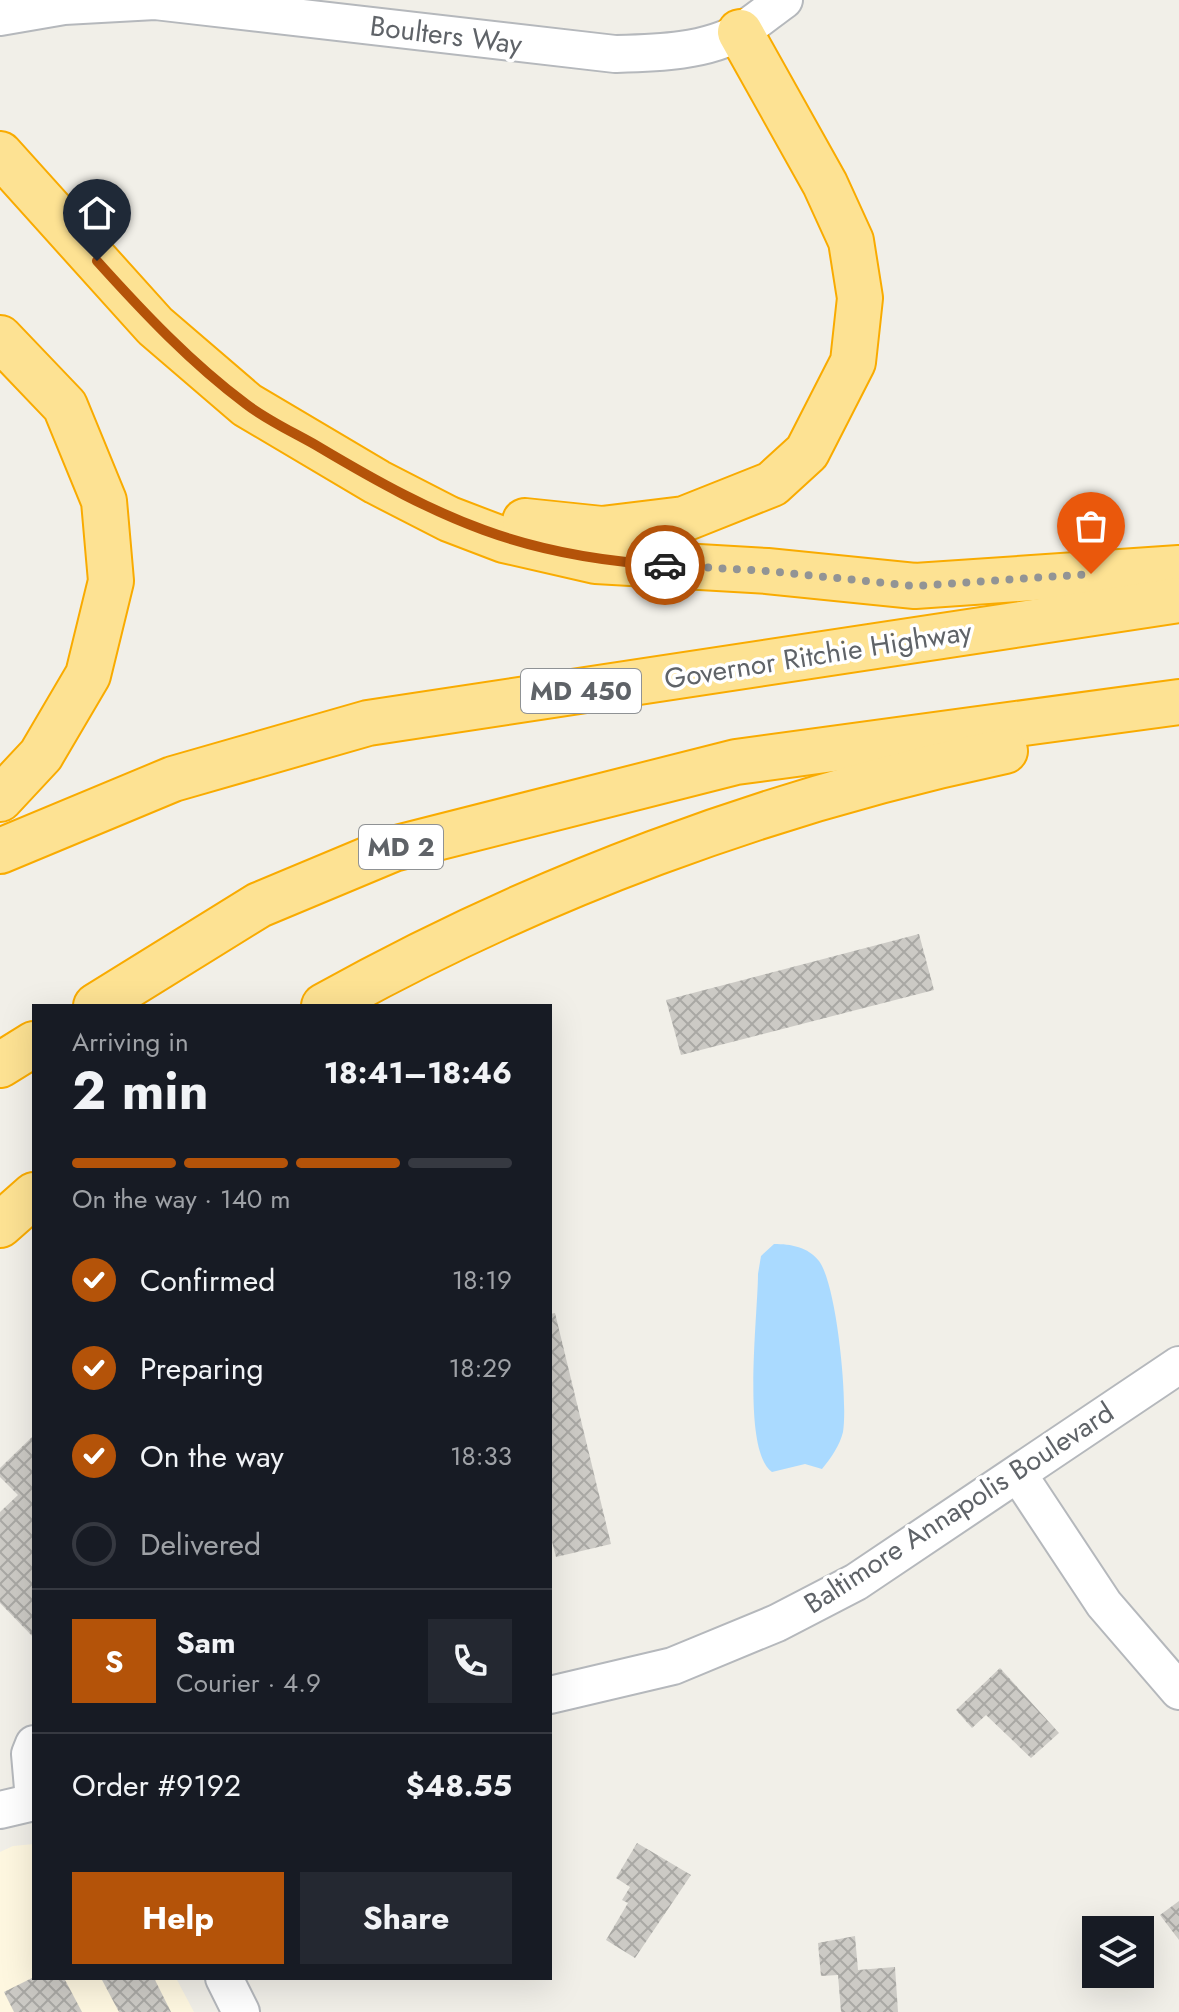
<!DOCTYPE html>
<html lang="en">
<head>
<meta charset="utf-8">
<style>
	body { margin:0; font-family:Jost,sans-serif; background:#242831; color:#f1f3f6; height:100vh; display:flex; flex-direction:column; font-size:30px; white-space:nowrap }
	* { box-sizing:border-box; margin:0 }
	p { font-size:26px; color:#9ea1a6 }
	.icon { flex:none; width:44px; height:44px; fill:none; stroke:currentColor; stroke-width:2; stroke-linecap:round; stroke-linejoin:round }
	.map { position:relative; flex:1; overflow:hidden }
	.side { position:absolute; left:32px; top:1004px; width:520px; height:976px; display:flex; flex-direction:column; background:#171b24; border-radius:0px; box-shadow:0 8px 32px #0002 }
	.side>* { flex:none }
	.controls { position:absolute; left:1082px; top:1916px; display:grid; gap:16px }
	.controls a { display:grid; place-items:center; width:72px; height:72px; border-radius:0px; background:#171b24; box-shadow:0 8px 32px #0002; font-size:40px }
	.pin { position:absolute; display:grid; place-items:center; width:68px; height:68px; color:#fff; margin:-82px -34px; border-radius:50% 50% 50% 0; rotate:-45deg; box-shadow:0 0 8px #0007 }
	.pin .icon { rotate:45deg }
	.courier { position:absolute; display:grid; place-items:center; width:80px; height:80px; margin:-40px; border:6px solid #b45309; border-radius:50%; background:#fff; color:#222; box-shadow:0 2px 10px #0007 }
	.summary em { font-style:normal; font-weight:700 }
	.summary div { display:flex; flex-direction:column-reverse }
	.summary { display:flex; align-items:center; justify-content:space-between; height:136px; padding:0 40px }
	h1 { font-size:52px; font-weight:700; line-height:60px }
	.bar { display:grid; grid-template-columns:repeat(4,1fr); gap:12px 8px; align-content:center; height:96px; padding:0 40px }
	.bar i { height:10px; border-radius:6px; background:#363941 }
	.bar .on { background:#b45309 }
	.bar p { grid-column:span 4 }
	.line { display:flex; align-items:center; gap:20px; padding:0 40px; border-top:2px solid #363941 }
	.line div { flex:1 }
	.round { display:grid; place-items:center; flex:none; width:84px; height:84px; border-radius:0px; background:#242831 }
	ol { padding:0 40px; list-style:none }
	li { display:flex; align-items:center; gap:24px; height:88px }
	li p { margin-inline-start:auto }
	li .icon { padding:8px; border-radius:50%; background:#b45309; color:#fff; stroke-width:4 }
	li:last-child { color:#9ea1a6 }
	li i { width:44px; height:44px; border:4px solid #363941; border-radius:50% }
	.cta { display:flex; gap:16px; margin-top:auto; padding:16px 40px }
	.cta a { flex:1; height:92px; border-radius:0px; background:#b45309; color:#fff; font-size:32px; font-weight:700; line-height:92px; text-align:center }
	.cta a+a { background:#242831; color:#f1f3f6 }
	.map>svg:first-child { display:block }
	.commercial { fill:#fef7e0 }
	.water { fill:#aadaff }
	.building { fill:url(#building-cross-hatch) }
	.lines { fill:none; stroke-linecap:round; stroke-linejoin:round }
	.minor-casing { stroke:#b5b8bc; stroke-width:40 }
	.highway-casing { stroke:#f9ab00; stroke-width:48 }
	.minor { stroke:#fff; stroke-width:36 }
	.highway { stroke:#fde293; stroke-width:44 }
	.done { stroke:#929495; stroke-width:8; stroke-dasharray:0 14.4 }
	.route { stroke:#b45309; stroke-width:10 }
	.labels { text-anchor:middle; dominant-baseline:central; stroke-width:7; stroke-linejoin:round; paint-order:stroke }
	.shield { fill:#fff; stroke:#8f9295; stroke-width:2 }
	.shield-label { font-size:26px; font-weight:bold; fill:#5f6368 }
	.street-label { font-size:28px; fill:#5f6368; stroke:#fff }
</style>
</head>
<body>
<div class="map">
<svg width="1179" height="2012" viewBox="0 0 1179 2012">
	<defs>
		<pattern id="building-cross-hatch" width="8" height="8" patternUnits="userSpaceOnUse" patternTransform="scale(2)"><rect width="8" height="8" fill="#cccac5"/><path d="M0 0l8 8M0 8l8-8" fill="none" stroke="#a9a8a4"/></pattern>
	</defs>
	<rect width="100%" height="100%" fill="#f1efe8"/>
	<path class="commercial" d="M34,1844V1978H176L194,2012H0V1852L13,1846Z"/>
	<path class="water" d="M774,1244C791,1244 808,1247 819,1261C837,1285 848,1402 843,1432C840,1445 831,1458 822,1469L805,1464L772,1472C741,1450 758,1315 758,1274L761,1256Z"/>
	<g class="building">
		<path d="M919,934L934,990L681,1055L666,1000Z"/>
		<path d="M555,1313L611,1544L556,1557L550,1534V1314Z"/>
		<path d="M34,1435V1638L0,1603V1512L18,1495L0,1477V1468Z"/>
		<path d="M1000,1668L1059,1733L1031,1758L986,1715L972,1728L956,1710Z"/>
		<path d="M637,1843L691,1875L635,1958L606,1940L628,1903L622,1900L630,1887L616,1878Z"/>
		<path d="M1179,1901V1940L1160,1915Z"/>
		<path d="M855,1936L858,1970L895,1967L898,2012H841L838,1975L821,1976L818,1943Z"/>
		<path d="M34,1977L64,1978L82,2012H14L4,1992Z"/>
		<path d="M101,1978H154L171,2012H119Z"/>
	</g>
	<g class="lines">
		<defs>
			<g id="minor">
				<path d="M0,17L64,6L155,1L615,54C656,53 707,52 743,30C757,21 770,10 784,0"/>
				<path d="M1018,1474L1104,1604L1179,1691"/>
				<path d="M550,1695L673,1666L777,1623L856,1582L1179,1365"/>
				<path d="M34,1744L30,1754L34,1800"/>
				<path d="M0,1810L34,1802"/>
				<path d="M224,1978L241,2012"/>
			</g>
			<g id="highway">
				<path d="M0,154L155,326L247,405L377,482L449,519L504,540L596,561L767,571L915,586L1179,568"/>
				<path d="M0,338L65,406L104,501L111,581L88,675L41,755L0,799"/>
				<path d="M525,521L602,529L684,519L772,484L807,452L853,362L860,298L851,241L825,184L740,32"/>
				<path d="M0,851L173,779L368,723L1179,600"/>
				<path d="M96,1006L259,905L393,849L736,762L1179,702"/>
				<path d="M324,1006C535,888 768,801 1005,751"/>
				<path d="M0,1065L34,1044"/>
				<path d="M0,1225L34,1195"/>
			</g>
		</defs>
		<use href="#minor" class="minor-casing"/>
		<use href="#highway" class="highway-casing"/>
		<use href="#minor" class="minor"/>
		<use href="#highway" class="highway"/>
	</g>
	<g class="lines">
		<path class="done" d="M665,565L767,571L915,586L1091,574"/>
		<path class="route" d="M97,261C143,312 191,363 246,404C268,421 295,433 319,447C440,519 522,557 665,565"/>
	</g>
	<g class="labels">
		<g class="shield">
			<rect x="521" y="669" width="120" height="44" rx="6"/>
			<rect x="359" y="825" width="84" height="44" rx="6"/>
		</g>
		<g class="shield-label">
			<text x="581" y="691">MD 450</text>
			<text x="401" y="847">MD 2</text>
		</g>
		<g class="street-label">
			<text transform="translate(446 35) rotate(7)">Boulters Way</text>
			<text transform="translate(818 655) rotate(-9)">Governor Ritchie Highway</text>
			<text transform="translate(959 1508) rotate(-33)">Baltimore Annapolis Boulevard</text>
		</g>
	</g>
</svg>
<div class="controls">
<a><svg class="icon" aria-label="layers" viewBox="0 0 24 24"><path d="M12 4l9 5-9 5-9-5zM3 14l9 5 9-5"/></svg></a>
</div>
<div class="pin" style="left:1091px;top:574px;background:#ea580c"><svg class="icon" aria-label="bag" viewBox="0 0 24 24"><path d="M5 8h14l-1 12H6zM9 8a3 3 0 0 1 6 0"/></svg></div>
<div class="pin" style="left:97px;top:261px;background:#1f2937"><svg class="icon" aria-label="home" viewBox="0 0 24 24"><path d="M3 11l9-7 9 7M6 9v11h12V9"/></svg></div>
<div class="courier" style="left:665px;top:565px"><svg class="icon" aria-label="car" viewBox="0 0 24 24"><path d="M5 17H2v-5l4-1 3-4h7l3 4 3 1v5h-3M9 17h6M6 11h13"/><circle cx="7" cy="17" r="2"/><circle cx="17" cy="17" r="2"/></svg></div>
<section class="side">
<div class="summary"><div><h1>2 min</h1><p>Arriving in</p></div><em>18:41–18:46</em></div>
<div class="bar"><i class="on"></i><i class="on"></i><i class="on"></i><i></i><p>On the way · 140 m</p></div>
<ol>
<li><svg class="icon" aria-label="check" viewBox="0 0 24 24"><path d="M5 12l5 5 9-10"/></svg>Confirmed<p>18:19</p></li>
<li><svg class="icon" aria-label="check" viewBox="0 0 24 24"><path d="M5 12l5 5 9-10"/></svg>Preparing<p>18:29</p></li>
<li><svg class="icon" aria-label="check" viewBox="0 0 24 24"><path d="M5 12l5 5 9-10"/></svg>On the way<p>18:33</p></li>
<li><i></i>Delivered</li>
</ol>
<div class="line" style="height:144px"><b class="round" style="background:#b45309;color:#fff">S</b><div><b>Sam</b><p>Courier · 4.9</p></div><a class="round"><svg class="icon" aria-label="phone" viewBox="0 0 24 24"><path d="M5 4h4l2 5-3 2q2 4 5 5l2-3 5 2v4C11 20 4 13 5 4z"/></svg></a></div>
<div class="line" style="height:104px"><div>Order #9192</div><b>$48.55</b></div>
<div class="cta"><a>Help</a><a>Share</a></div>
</section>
</div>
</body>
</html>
